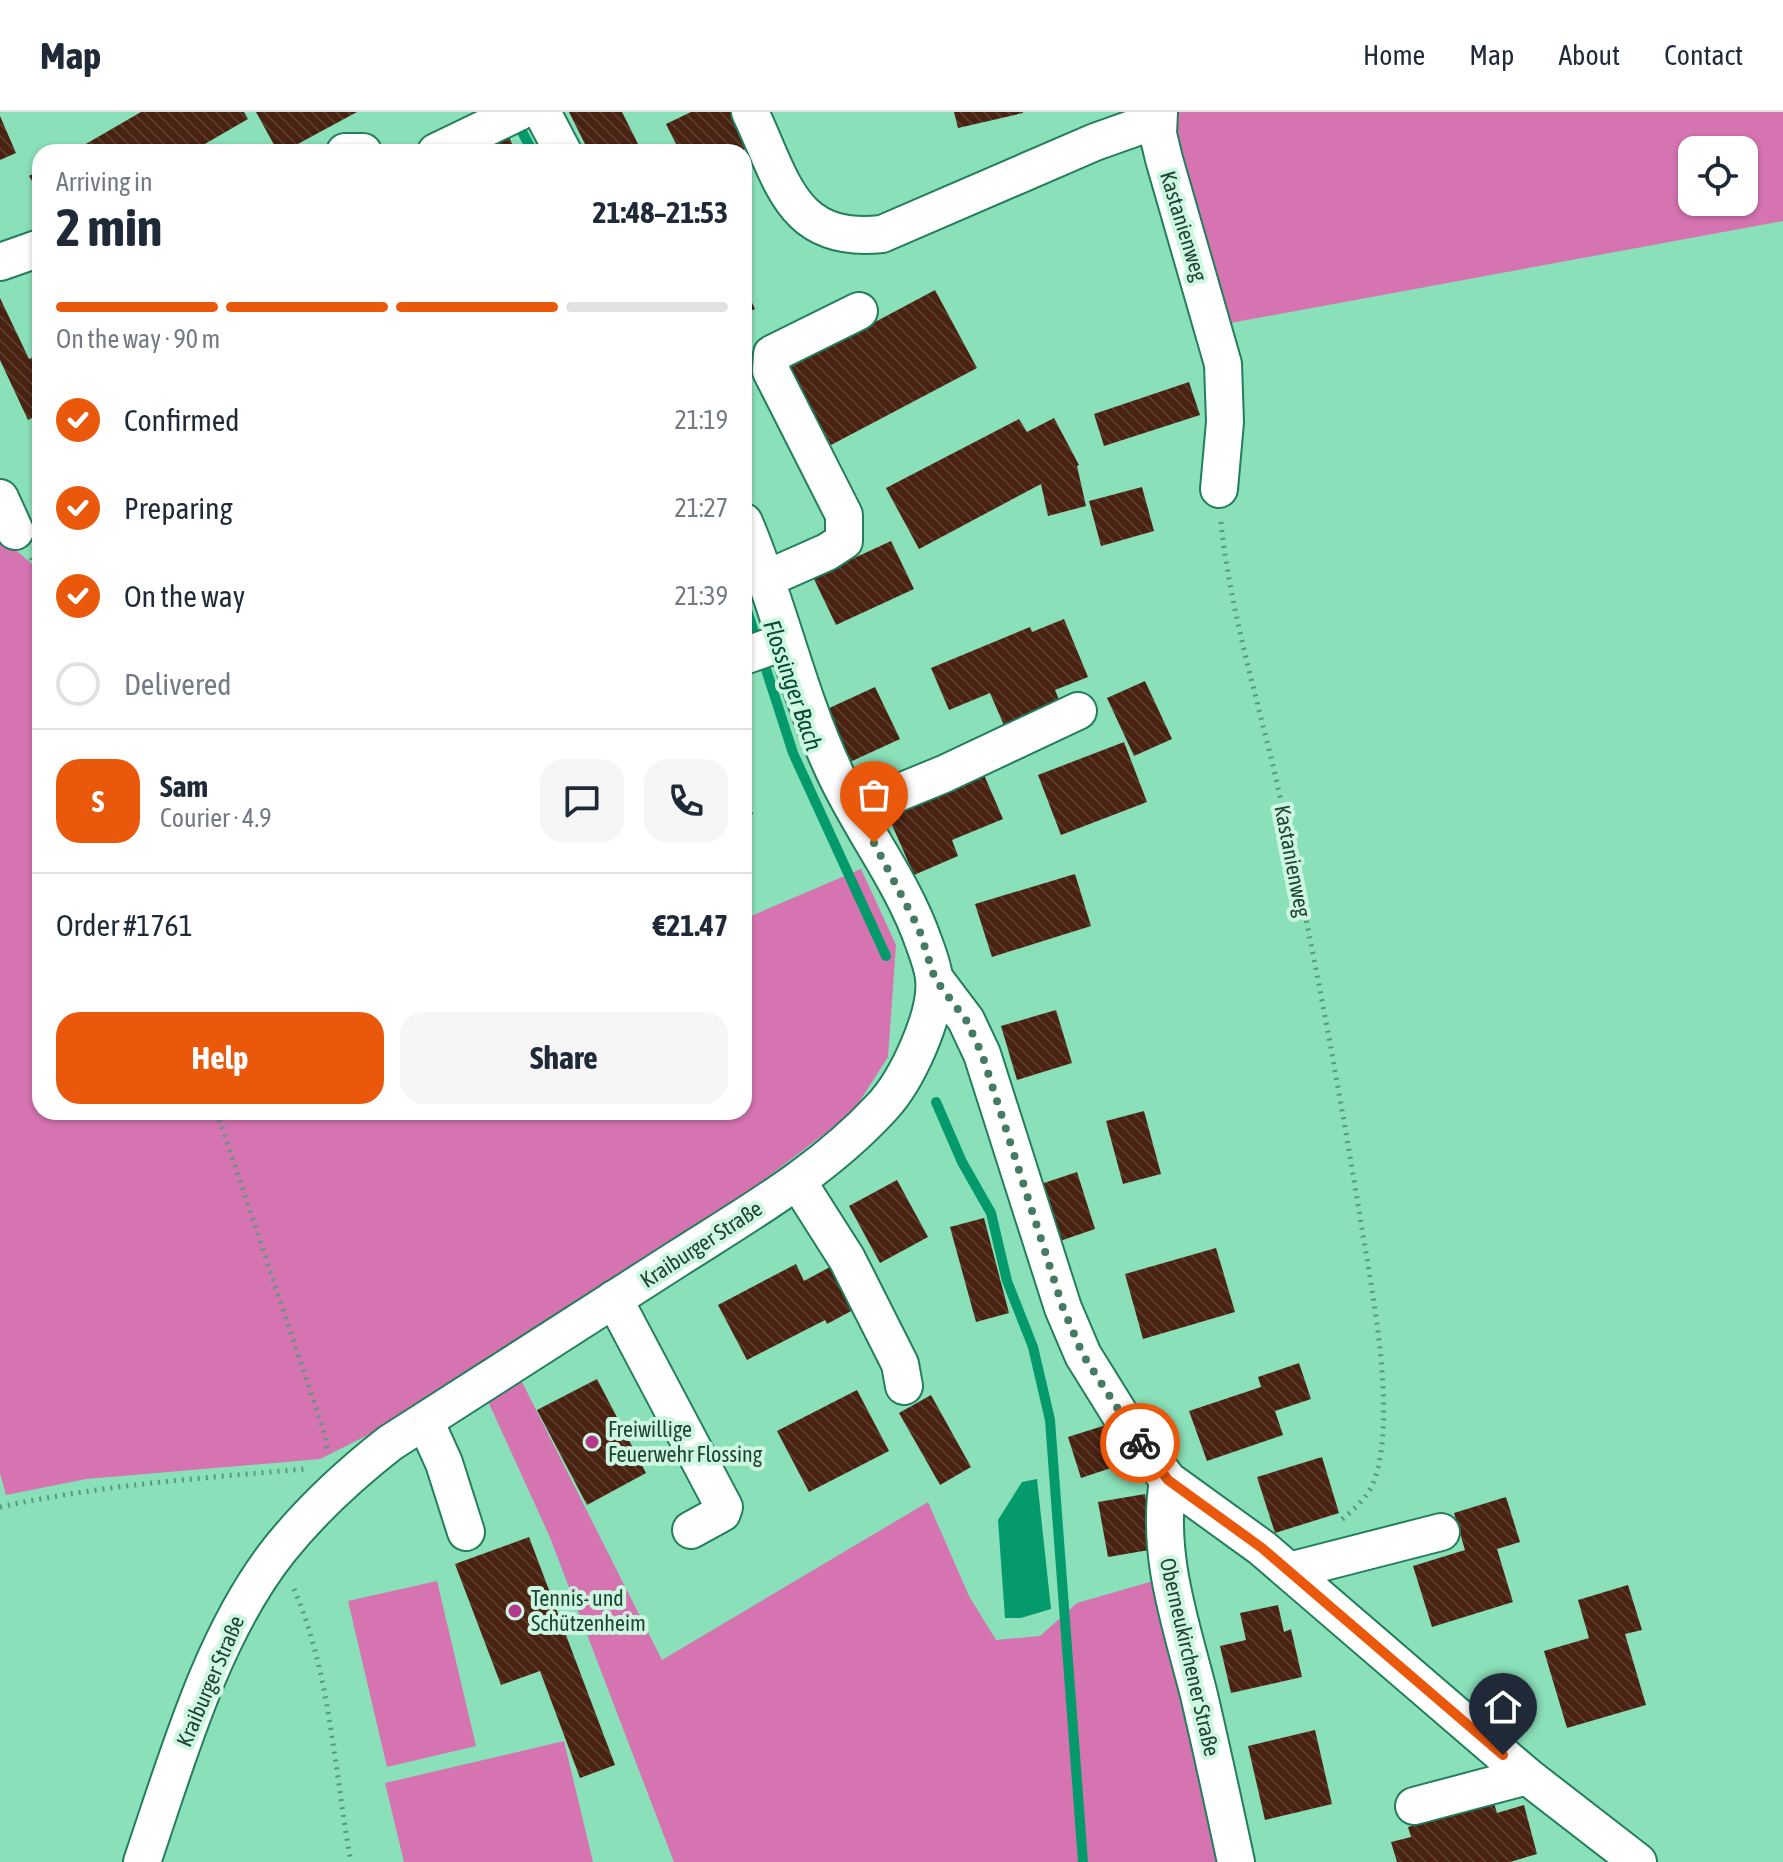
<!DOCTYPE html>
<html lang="en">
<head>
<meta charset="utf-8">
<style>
	body { margin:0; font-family:"Asap Condensed",sans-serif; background:#f6f6f7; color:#1f2937; height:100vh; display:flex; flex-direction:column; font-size:30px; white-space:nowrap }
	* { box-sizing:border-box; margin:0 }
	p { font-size:26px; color:#747a83 }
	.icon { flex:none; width:44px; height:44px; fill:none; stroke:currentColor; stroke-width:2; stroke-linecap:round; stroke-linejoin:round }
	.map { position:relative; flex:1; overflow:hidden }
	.sheet { position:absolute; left:32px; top:32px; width:720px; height:976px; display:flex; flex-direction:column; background:#fff; border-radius:24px; box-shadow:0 2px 6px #0004 }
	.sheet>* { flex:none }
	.tools { position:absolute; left:1678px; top:24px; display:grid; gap:16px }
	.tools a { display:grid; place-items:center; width:80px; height:80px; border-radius:16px; background:#fff; box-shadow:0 2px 6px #0004; font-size:40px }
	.pin { position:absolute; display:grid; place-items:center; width:68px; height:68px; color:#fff; margin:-82px -34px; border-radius:50% 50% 50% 0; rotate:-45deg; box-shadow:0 0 8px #0007 }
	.pin .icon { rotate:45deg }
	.courier { position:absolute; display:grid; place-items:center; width:80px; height:80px; margin:-40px; border:6px solid #ea580c; border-radius:50%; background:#fff; color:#222; box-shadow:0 2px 10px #0007 }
	.summary em { font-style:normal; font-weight:700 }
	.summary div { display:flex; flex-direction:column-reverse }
	.summary { display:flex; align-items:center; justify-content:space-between; height:136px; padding:0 24px }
	h1 { font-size:52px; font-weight:700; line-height:60px }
	.bar { display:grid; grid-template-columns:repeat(4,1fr); gap:12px 8px; align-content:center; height:96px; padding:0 24px }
	.bar i { height:10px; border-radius:6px; background:#e0e1e3 }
	.bar .on { background:#ea580c }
	.bar p { grid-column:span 4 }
	.line { display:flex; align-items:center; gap:20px; padding:0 24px; border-top:2px solid #e0e1e3 }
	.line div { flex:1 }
	.round { display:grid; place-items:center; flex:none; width:84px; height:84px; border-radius:24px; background:#f6f6f7 }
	ol { padding:0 24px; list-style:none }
	li { display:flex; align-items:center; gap:24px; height:88px }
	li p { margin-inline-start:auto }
	li .icon { padding:8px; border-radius:50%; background:#ea580c; color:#fff; stroke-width:4 }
	li:last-child { color:#747a83 }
	li i { width:44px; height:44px; border:4px solid #e0e1e3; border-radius:50% }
	.action { display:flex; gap:16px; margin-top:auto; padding:16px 24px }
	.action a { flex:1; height:92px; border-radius:24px; background:#ea580c; color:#fff; font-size:32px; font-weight:700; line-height:92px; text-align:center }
	.action a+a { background:#f6f6f7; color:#1f2937 }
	header { display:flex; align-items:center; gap:48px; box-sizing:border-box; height:112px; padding:0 40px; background:#fff; border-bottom:2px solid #e0e1e3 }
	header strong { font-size:38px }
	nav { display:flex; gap:44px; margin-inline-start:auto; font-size:28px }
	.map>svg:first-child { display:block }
	.grass { fill:#d574b1; fill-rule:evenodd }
	.water { fill:#049a6c }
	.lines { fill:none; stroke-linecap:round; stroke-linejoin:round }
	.stream { stroke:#049a6c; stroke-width:10 }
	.building { fill:url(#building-back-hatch) }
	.minor-casing { stroke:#227e5b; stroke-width:40 }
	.path { stroke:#59987b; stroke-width:5; stroke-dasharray:2 6; stroke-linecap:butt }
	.minor { stroke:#fff; stroke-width:36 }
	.done { stroke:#457b62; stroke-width:8; stroke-dasharray:0 14.4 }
	.route { stroke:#ea580c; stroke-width:10 }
	.poi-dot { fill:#b4398c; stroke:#cef7e2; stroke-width:3 }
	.labels { text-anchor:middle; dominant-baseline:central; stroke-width:8; stroke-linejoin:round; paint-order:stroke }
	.street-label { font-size:22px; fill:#204434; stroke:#cef7e2 }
	.poi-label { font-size:22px; fill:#204434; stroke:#cef7e2; text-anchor:start }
	.water-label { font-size:24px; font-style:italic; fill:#054c34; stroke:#cef7e2 }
</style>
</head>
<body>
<header>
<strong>Map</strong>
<nav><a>Home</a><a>Map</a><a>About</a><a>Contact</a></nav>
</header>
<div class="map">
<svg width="1783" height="1750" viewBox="0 0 1783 1750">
	<defs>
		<pattern id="building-back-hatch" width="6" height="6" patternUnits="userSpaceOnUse" patternTransform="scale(2)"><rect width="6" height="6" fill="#492211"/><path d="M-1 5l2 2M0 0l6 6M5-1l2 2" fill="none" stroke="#5a3b2c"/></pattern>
	</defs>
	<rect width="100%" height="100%" fill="#8ae0b8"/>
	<g class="grass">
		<path d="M1169,0H1783V109L1225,212ZM1692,38H1744V90H1692Z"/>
		<path d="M3,427L40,459V1000H744V807L861,757L896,833L888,945L852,1001L757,1073L396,1309L320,1347L86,1367L6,1383L0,1361V428Z"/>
		<path d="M520,1266L662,1548L928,1390L969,1484L996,1528L1040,1524L1077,1491L1157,1468L1218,1750H674L549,1423L486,1285Z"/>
		<path d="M437,1469L476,1634L387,1655L348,1489Z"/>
		<path d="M564,1629L593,1750H404L385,1671Z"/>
	</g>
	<path class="water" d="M1037,1367L1051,1497L1021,1506H1005L998,1408L1022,1370Z"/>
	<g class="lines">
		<g class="stream">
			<path d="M515,7L533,40"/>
			<path d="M744,489L793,641L886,844"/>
			<path d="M936,990L962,1050L991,1101L1007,1169L1033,1235L1050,1308L1083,1750"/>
		</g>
	</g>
	<g class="building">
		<path d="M141,0H244L248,7L191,40H72Z"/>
		<path d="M256,0H357L283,40H278Z"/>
		<path d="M569,0H622L642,40H589Z"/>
		<path d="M691,0H733L750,35L739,40H680L666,12Z"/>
		<path d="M954,0H1023V1L958,16Z"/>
		<path d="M0,4L16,41L0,48Z"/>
		<path d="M507,21L516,40H465Z"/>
		<path d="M40,58V83L29,64Z"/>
		<path d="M744,174L755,197L744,202Z"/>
		<path d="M935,178L977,256L831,333L789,256Z"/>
		<path d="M0,186L29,247L40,242V302L28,308L0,248Z"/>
		<path d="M1189,270L1200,303L1104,334L1094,302Z"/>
		<path d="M1054,306L1079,353L1077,354L1086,394L1048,404L1041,372L919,437L886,376L1019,307L1027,320Z"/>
		<path d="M1142,375L1154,419L1101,434L1089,389Z"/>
		<path d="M891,429L914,477L836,513L813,465Z"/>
		<path d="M1064,507L1088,565L1055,578L1062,595L1006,618L990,581L949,598L931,556L1030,515L1032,520Z"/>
		<path d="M1145,569L1172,627L1134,644L1107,586Z"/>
		<path d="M875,575L900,627L850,650L825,598Z"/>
		<path d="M1124,630L1147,690L1061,723L1038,663Z"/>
		<path d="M981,656L1003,707L952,728L958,744L914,763L885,697Z"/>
		<path d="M744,681L753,702L744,705Z"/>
		<path d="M1075,762L1091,814L992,845L975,792Z"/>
		<path d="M1056,898L1072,951L1017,968L1001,914Z"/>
		<path d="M1144,999L1161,1062L1123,1072L1106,1009Z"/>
		<path d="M1077,1060L1095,1117L1054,1131L1035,1074Z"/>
		<path d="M897,1068L928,1125L880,1151L849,1094Z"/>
		<path d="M984,1106L1009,1201L976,1210L950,1115Z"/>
		<path d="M1216,1136L1235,1200L1143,1227L1125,1162Z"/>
		<path d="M796,1152L804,1169L830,1155L853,1198L827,1212L825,1208L747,1248L718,1193Z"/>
		<path d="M1299,1251L1311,1287L1275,1299L1283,1323L1207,1349L1189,1299L1261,1275L1258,1265Z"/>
		<path d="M597,1267L646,1361L587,1393L537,1298Z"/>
		<path d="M857,1278L889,1339L809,1380L777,1319Z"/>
		<path d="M931,1283L971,1355L940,1373L899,1301Z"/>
		<path d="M1106,1313L1120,1353L1081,1366L1068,1325Z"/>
		<path d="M1322,1345L1339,1401L1275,1421L1257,1365Z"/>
		<path d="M1145,1382L1155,1437L1108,1445L1098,1390Z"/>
		<path d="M1506,1385L1520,1430L1497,1437L1513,1490L1432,1515L1413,1454L1465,1438L1454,1401Z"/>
		<path d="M529,1425L615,1653L580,1666L540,1559L501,1573L455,1452Z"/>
		<path d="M1628,1473L1642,1518L1625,1522L1646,1593L1567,1616L1544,1539L1589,1526L1578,1488Z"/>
		<path d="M1278,1493L1284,1520L1291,1517L1302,1565L1231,1581L1220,1534L1246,1528L1240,1501Z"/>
		<path d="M1315,1618L1332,1692L1265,1708L1248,1634Z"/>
		<path d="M1494,1691L1497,1701L1524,1693L1537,1742L1510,1750H1397L1391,1730L1411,1725L1408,1715Z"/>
	</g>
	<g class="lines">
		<defs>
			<g id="minor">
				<path d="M542,0L563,40"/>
				<path d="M750,0C783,69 791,132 882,122L1095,30L1157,8"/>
				<path d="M1159,0L1158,22L1164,47L1223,252L1225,310L1219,377"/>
				<path d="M345,40H363"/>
				<path d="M436,40L519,0"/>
				<path d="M0,150L40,136"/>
				<path d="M0,386L15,419"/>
				<path d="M766,467L827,440L844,429V403L771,259L772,242L859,199"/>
				<path d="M744,544L786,529"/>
				<path d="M856,698L944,662L1078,599"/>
				<path d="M935,867L966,908L982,942L1063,1196L1083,1243L1124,1309L1168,1368L1262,1436L1527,1664L1638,1750"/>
				<path d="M798,1070L847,1147L900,1252L904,1274"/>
				<path d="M614,1187L724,1395L722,1401L691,1418"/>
				<path d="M425,1309L444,1351L466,1420"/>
				<path d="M1168,1368C1156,1444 1181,1511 1199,1583C1212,1639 1224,1694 1236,1750"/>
				<path d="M1289,1459L1441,1420"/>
				<path d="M1414,1694L1527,1664"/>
				<path d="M142,1750C177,1648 212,1522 280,1437C313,1396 349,1363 390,1331C486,1269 582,1208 677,1147C749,1101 823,1059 881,996C906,970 938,903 934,866C933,855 928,842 924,831C903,770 862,719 835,661C797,580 779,492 744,410"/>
			</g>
		</defs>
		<use href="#minor" class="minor-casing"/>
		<g class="path">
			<path d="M1221,410C1230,499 1257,584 1277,671C1310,818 1338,968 1362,1117C1373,1184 1397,1306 1374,1369C1368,1386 1352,1399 1339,1410"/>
			<path d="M31,446L40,467"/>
			<path d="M217,1000L326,1326L327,1338"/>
			<path d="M0,1395C101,1373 202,1366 305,1357"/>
			<path d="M294,1477C331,1563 334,1659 351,1750"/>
		</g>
		<use href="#minor" class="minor"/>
	</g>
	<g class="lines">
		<path class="done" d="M874,731L919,817L935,867L966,908L982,942L1063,1196L1083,1243L1140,1331"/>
		<path class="route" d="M1140,1331L1168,1368L1262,1436L1503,1643"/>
	</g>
	<g class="poi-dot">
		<circle cx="592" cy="1330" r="8"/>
		<circle cx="515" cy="1499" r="8"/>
	</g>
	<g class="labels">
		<g class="street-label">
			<text transform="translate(1184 114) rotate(73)">Kastanienweg</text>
			<text transform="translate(1293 749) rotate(79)">Kastanienweg</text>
			<text transform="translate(701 1132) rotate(-33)">Kraiburger Straße</text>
			<text transform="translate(1190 1545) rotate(77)">Oberneukirchener Straße</text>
			<text transform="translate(210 1569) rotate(-67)">Kraiburger Straße</text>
		</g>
		<g class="poi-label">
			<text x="608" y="1317">Freiwillige<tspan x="608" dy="25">Feuerwehr Flossing</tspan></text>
			<text x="531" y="1486">Tennis- und<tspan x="531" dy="25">Schützenheim</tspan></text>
		</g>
		<g class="water-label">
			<text transform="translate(793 573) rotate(71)">Flossinger Bach</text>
		</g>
	</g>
</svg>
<div class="tools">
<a><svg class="icon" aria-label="locate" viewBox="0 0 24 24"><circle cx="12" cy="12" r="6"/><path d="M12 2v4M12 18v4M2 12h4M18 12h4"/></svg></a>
</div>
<div class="pin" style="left:874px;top:731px;background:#ea580c"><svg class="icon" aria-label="bag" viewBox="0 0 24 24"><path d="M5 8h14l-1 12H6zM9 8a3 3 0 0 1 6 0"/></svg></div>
<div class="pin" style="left:1503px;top:1643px;background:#1f2937"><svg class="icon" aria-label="home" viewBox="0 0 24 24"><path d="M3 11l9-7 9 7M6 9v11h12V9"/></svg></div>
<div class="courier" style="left:1140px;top:1331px"><svg class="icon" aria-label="bike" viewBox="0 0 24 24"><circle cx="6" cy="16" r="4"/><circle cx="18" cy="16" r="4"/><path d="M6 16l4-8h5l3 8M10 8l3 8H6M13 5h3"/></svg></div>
<section class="sheet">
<div class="summary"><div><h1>2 min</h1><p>Arriving in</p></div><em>21:48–21:53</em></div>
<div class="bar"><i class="on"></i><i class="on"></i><i class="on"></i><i></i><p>On the way · 90 m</p></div>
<ol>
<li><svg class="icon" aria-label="check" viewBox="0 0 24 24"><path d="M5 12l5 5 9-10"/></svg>Confirmed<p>21:19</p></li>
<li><svg class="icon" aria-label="check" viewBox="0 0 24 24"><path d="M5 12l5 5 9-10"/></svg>Preparing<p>21:27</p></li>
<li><svg class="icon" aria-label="check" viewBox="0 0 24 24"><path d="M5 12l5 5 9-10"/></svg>On the way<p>21:39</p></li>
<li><i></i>Delivered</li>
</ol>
<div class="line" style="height:144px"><b class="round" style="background:#ea580c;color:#fff">S</b><div><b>Sam</b><p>Courier · 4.9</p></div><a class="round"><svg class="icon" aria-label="chat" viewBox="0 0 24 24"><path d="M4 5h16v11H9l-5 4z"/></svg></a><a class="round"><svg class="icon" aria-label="phone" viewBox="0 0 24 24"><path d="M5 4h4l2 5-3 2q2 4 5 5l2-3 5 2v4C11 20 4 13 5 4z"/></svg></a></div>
<div class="line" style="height:104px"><div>Order #1761</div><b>€21.47</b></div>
<div class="action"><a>Help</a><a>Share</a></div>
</section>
</div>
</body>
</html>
